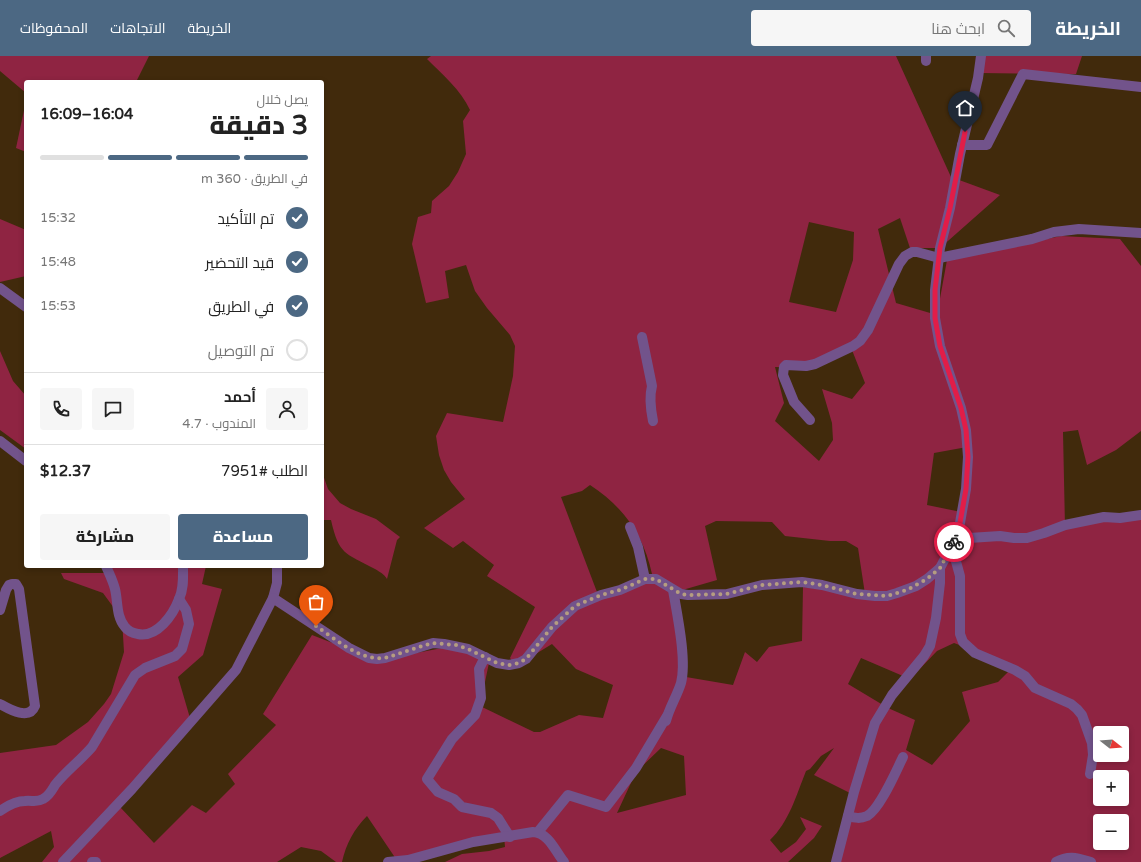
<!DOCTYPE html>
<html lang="ar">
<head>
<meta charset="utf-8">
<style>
	body { margin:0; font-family:"Varela Round",Cairo,sans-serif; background:#f6f6f6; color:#222; direction:rtl; height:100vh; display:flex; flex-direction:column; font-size:15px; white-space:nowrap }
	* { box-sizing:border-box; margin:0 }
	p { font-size:13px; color:#767676 }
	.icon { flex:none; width:22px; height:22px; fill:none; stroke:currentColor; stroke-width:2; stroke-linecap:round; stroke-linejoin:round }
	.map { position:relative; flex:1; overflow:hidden; direction:ltr }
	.details { position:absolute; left:24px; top:24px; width:300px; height:488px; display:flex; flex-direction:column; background:#fff; border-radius:4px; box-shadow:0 2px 6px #0003; direction:rtl }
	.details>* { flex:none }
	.needle { width:26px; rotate:107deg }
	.buttons { position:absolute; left:1093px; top:670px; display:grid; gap:8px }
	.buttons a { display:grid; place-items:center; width:36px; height:36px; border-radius:4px; background:#fff; box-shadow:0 2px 6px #0003; font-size:20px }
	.pin { position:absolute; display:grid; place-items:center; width:34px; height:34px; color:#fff; margin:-41px -17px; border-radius:50% 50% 50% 0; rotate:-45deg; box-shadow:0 0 4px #0007 }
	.pin .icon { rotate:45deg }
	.courier { position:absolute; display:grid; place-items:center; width:40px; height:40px; margin:-20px; border:3px solid #e11d48; border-radius:50%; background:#fff; color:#222; box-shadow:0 1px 5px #0007 }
	.overview em { font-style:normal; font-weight:800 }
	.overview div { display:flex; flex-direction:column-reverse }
	.overview { display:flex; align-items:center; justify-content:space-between; height:68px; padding:0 16px }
	h1 { font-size:26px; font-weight:800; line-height:30px }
	.bar { display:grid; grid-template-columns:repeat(4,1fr); gap:6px 4px; align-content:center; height:48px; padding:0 16px }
	.bar i { height:5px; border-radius:3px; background:#e0e0e0 }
	.bar .on { background:#4c6883 }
	.bar p { grid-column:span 4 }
	.line { display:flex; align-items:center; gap:10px; padding:0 16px; border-top:1px solid #e0e0e0 }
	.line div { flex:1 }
	.round { display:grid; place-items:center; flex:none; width:42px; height:42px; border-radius:4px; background:#f6f6f6 }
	ol { padding:0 16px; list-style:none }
	li { display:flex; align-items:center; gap:12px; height:44px }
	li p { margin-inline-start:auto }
	li .icon { padding:4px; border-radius:50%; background:#4c6883; color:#fff; stroke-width:4 }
	li:last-child { color:#767676 }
	li i { width:22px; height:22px; border:2px solid #e0e0e0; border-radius:50% }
	.button { display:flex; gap:8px; margin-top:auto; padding:8px 16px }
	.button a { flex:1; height:46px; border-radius:4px; background:#4c6883; color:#fff; font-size:16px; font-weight:800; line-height:46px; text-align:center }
	.button a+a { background:#f6f6f6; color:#222 }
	header { display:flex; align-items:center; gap:24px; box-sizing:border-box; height:56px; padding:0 20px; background:#4c6883; color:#fff }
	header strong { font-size:19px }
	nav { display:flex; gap:22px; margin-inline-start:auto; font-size:14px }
	.search { width:280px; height:36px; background:#f6f6f6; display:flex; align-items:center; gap:10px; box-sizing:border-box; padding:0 14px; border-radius:4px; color:#767676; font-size:15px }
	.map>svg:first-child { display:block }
	.green { fill:#8f2442; fill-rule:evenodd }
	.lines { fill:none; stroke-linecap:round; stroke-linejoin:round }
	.minor { stroke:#72538b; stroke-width:10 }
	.done { stroke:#b59d81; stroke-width:4; stroke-dasharray:0 7.2 }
	.route { stroke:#e11d48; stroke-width:5 }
</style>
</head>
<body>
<header>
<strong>الخريطة</strong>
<div class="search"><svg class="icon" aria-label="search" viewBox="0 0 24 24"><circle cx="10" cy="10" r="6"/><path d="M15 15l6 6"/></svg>ابحث هنا</div>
<nav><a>الخريطة</a><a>الاتجاهات</a><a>المحفوظات</a></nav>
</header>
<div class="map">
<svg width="1141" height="806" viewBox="0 0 1141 806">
	<rect width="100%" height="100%" fill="#412a0c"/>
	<g class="green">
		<path d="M0,0H149L136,26H26V37L0,15Z"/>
		<path d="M431,0H896L951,121L1000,139L940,192H910L900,162L878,173L896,247L937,259L947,204L1061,180L1120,183L1141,210V375L1116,394L1087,409L1078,374L1063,376L1065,471L1138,457L1141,454V806H839L856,740L814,719L834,692L821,700L810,713L806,715C796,740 789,766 770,784L781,797L796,786L806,773L800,761L822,770L814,782L788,806H445L462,798L489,795L505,791L504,780L396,803L367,760C354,773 346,788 342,806H336L321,795L301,791L277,806H42L54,791L51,775L0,802V697L56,689L88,666L104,648L111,638L124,596L122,563L103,537L64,523L61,517H109V510H206L202,528L222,533L203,599L178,621L190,662L120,751L154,787L192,749L206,757L235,728L228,718L276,669L263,658L312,579L330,586L375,601L406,599L442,592L490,602L480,650L534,676H540L579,659L603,662L613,629L576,613L552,588L516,610L510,602L535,551L487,520L494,509L463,485L453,492L424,472L465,443L451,426L444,414L439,399L436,380L447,357L503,366L513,320L515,290L510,279L487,252L475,235L466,209L445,215L449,242L426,247L412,188L418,161L431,157L432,145L449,130L458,116L466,98L463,65L470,54C461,34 442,18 427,3ZM809,166L854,176L853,204L836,256L789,246ZM850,289L865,327L852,343L822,333L832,367L833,384L819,405L775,365L784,347L775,311L805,312ZM967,391L966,457L927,449L934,397ZM590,429C623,450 644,480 652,518L600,544L561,441L582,435ZM716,465L772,466L785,480L830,485H846L858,492L865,538L803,531L802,585L769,591L757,606L745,596L733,629L686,621L679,535L717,524L705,470ZM954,587L973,594L1010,614L998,626L962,636L970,665L932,709L906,694L915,664L888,652L848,628L861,602L910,623L937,595ZM1100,677H1122V699H1100ZM661,692L684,700L686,739L617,757L636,716ZM1100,721H1122V743H1100ZM1100,765H1122V787H1100Z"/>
		<path d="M984,0H1082L1076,18L980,17Z"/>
		<path d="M26,45V96L16,92Z"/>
		<path d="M0,163L26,174V220L0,226Z"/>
		<path d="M0,295L13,325L26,340V393L0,374Z"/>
		<path d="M322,416L328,433L340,447L351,453L376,463L400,481L397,484L387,523C384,518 380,516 375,513C345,497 339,499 331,464H322Z"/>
	</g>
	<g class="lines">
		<g class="minor">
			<path d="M926,0V5"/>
			<path d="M962,89H987L1023,18L1141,31"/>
			<path d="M0,232L26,251"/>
			<path d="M642,281L652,330C649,341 651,355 653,365"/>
			<path d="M810,364L794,346L783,319L784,311L786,309L806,310L815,308L853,290L860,285L868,274L899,208L905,200L912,196H917L939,202L1032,183L1054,176L1079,173L1141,177"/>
			<path d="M0,385L26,405"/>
			<path d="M630,471L638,491L645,523"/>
			<path d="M958,478L969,482L1000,480L1014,482H1027L1044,477L1065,469L1104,461L1120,462L1141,459"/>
			<path d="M952,491L960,520V578L963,586L975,597L1015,614L1025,620L1035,632L1071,648L1077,653L1082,659L1092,687L1093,699L1090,718"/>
			<path d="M106,510C109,517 113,525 115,533C118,545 116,561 125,571C128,575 132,577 138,578C157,582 173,559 179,543C184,533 183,521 183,510"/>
			<path d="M277,510V527L273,542L349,592L369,602L377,603L385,602L433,587L444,588L468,593L497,607L509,609L519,607L526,603L552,571L575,550L601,539L620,534L645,523H656L681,538L688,539L727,538L762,529L802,526L822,529L857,538L875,540H887L897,537L916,530L927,523L940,512L958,478L966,433L968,401L966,374L961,352L940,290L935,262V234L940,192L950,152L960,98L978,22L981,0"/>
			<path d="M0,554L6,534L9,529L12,528H16L19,533L35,650C29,665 9,653 0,648"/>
			<path d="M485,601L479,613L481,642L475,659L452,683L427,723L438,736L454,743L462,751L491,757L498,762L510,781"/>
			<path d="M666,665C669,652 677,640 681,627C687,604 677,558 673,534"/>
			<path d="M0,755C7,750 16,745 25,745C32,744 36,747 43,743C49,740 52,734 55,729C66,715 80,705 92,691L135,619L145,612L175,600L182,593L189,568L186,554L179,543"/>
			<path d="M848,760C855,762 860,763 867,760C880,753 896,715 903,701"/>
			<path d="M538,776L568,739L606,751L636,712L667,660"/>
			<path d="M63,806L132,733L236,614L273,542"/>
			<path d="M92,806H96"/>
			<path d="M388,806L408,804L473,786L533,776C549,777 555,795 564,806"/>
			<path d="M836,806L854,736L875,667L892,639L924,600L930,590L936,562L940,527V512"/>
			<path d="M1056,806C1069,799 1077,802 1091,806"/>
		</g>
	</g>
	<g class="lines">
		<path class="done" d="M316,570C336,583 359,605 385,602L432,587L456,589L468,593L497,607L509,609L519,607L526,603L552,571L575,550L601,539L620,534L645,523H656L681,538L688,539L727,538L762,529L802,526L822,529L857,538L887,540L907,534L927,523L940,512L954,486"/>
		<path class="route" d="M954,486L958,478L966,433L968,401L966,374L961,352L940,290L935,262V234L940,192L950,152L965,76"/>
	</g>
</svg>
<div class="buttons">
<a><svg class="needle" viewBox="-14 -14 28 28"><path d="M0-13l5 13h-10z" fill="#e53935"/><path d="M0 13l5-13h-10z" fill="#767676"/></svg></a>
<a>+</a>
<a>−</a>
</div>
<div class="pin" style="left:316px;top:570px;background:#ea580c"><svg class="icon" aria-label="bag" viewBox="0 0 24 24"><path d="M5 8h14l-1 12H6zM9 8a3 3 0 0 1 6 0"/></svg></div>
<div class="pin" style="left:965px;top:76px;background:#1f2937"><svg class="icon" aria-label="home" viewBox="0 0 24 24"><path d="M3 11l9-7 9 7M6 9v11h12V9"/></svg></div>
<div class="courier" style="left:954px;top:486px"><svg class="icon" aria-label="bike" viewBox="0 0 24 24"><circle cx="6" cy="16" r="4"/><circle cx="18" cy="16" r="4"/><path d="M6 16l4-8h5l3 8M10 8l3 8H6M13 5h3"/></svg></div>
<section class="details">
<div class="overview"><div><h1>3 دقيقة</h1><p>يصل خلال</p></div><em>16:04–16:09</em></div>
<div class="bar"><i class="on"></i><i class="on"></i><i class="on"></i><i></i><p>في الطريق · 360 m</p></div>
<ol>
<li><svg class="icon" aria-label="check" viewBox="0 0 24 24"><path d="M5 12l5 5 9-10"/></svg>تم التأكيد<p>15:32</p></li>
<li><svg class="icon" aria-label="check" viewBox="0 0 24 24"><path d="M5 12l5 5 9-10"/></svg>قيد التحضير<p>15:48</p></li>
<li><svg class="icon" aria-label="check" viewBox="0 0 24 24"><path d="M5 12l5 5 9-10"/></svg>في الطريق<p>15:53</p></li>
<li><i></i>تم التوصيل</li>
</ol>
<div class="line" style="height:72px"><a class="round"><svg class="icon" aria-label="person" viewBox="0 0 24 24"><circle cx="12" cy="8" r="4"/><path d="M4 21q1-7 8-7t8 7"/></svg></a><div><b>أحمد</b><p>المندوب · 4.7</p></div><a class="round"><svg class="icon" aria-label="chat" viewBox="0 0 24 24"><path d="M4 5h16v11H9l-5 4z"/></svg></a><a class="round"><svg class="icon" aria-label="phone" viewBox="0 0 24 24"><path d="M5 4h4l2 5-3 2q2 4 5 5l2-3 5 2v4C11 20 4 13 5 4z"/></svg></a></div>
<div class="line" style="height:52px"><div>الطلب #7951</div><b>$12.37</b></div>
<div class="button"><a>مساعدة</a><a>مشاركة</a></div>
</section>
</div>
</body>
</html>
